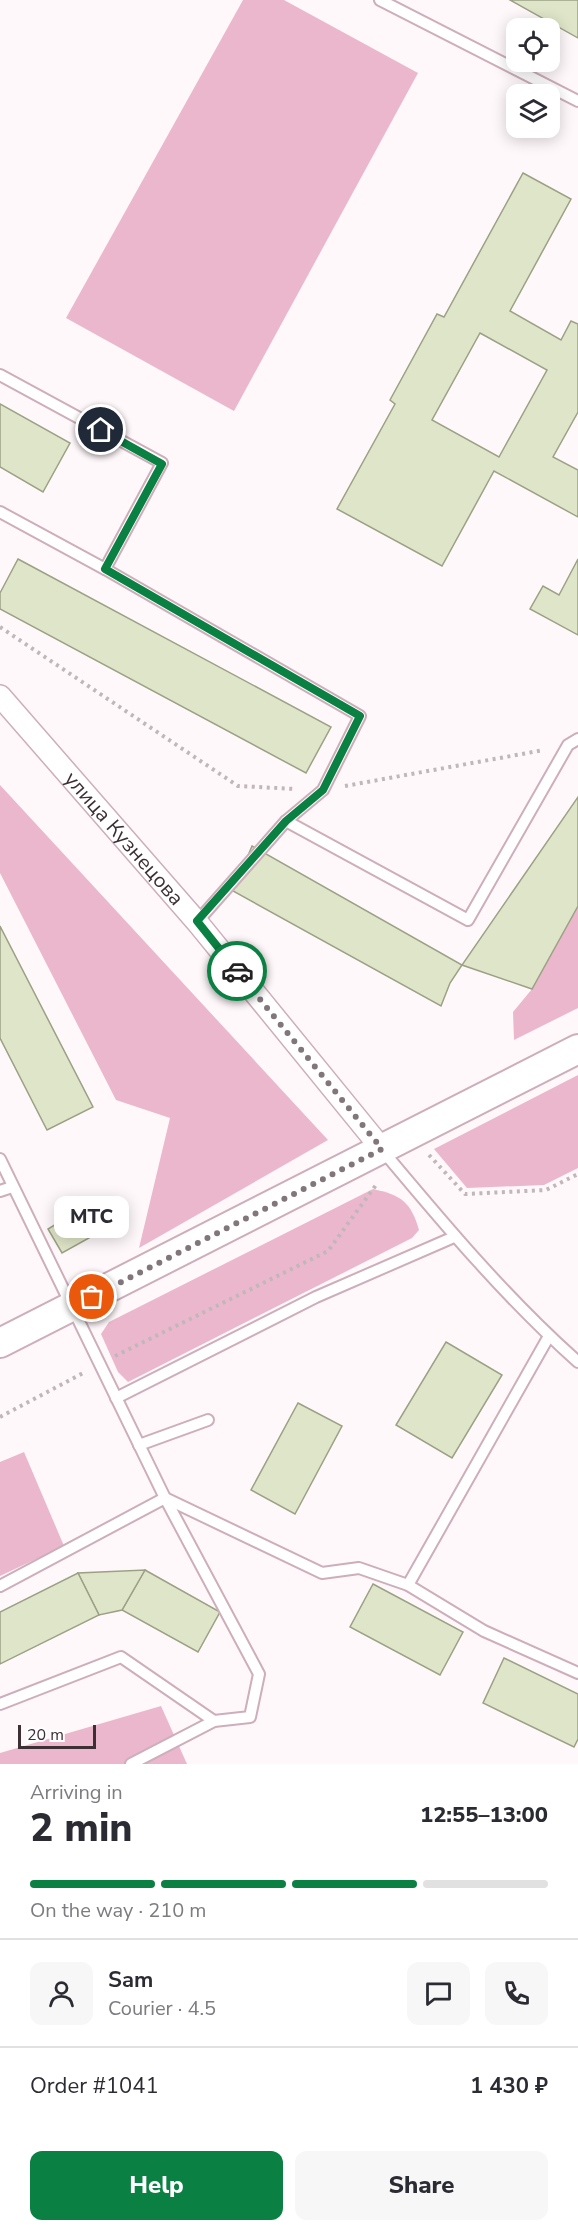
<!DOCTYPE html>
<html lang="en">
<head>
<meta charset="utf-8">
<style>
	body { margin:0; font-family:"Nunito Sans",sans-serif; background:#f7f7f7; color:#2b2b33; height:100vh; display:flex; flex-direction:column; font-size:22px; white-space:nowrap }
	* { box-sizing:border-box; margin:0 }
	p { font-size:20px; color:#7c7c81 }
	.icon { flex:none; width:33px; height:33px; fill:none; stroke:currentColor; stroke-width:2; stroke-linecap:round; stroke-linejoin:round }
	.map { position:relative; height:1764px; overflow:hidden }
	.drawer { display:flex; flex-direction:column; background:#fff; flex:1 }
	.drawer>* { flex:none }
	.fabs { position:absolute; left:506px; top:18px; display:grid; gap:12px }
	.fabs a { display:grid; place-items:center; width:54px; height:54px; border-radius:12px; background:#fff; box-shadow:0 3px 15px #0003; font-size:30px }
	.scale { position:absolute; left:18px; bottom:15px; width:78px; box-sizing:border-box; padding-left:6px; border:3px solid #3d3035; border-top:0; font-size:16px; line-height:21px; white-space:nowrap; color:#3d3035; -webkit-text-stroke:4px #fff; paint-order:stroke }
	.pin { position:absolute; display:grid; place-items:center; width:51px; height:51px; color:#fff; margin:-26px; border:3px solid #fff; border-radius:50%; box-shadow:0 2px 6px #0007 }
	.courier { position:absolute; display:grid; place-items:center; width:60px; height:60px; margin:-30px; border:4px solid #0b8043; border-radius:50%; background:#fff; color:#222; box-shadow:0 2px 8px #0007 }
	.bubble { position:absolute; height:42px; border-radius:12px; background:#fff; box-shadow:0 3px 15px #0003; font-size:20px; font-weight:800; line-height:42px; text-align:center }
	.headline em { font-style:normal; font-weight:800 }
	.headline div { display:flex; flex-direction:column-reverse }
	.headline { display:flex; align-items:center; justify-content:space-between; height:102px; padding:0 30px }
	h1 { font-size:39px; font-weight:800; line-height:45px }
	.bar { display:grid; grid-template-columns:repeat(4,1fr); gap:9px 6px; align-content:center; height:72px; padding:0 30px }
	.bar i { height:8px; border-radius:4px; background:#e1e1e2 }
	.bar .current { background:#0b8043 }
	.bar p { grid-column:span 4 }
	.line { display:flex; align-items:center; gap:15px; padding:0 30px; border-top:2px solid #e1e1e2 }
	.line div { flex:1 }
	.round { display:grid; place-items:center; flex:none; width:63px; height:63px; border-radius:12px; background:#f7f7f7 }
	.primary-button { display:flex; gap:12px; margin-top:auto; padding:12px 30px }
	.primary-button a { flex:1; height:69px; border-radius:12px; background:#0b8043; color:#fff; font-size:24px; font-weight:800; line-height:69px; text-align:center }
	.primary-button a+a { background:#f7f7f7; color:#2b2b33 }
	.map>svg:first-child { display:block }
	.green { fill:#ebb7cc }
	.building { fill:#dfe5c8; stroke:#9ca185; stroke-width:1.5; fill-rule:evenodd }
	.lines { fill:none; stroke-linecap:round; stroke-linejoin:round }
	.lane-casing { stroke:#cdaeba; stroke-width:14 }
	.street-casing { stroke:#cdaeba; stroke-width:24 }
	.secondary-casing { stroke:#cdaeba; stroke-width:32 }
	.path { stroke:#c0b7ba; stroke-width:4; stroke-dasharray:3 4.5; stroke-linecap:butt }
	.lane { stroke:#fff; stroke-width:10 }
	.street { stroke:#fff; stroke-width:21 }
	.secondary { stroke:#fff; stroke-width:28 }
	.done { stroke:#81767a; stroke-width:6; stroke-dasharray:0 10.8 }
	.route { stroke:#0b8043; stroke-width:8 }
	.labels { text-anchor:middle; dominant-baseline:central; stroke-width:4.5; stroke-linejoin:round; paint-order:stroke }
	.street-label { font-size:21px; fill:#3d3035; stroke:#fff }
</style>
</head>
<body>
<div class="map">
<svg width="578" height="1764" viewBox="0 0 578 1764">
	<rect width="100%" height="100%" fill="#fff8fb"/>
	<g class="green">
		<path d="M243,0H284L418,73L234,411L66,318Z"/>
		<path d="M0,785L328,1140L139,1248L170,1118L116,1100L0,873Z"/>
		<path d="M578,906V1008L514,1040L513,1012L532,989Z"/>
		<path d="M578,1075V1168L544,1185L467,1188L434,1149Z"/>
		<path d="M373,1189C401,1195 411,1202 419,1230L412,1238L128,1382L118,1372L101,1334L109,1322Z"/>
		<path d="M24,1452L64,1546L0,1576V1462Z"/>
		<path d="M161,1706L187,1764H0V1753Z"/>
	</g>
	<g class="building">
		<path d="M510,0H578V38Z"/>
		<path d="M523,173L571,199L510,311L561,340L571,321L578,324V412L553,457L578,470V517L494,471L442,566L337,509L395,404L390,400L437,314L444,317ZM480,333L547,370L499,457L432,420Z"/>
		<path d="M0,404L70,443L43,492L0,467Z"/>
		<path d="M18,559L331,727L306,773L0,609V593Z"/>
		<path d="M578,559V635L530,609L543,586L559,595Z"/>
		<path d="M578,797V906L532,989L462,965Z"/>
		<path d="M252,846L462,965L450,983L441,1006L233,891Z"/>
		<path d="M0,926L93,1107L47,1130L0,1038Z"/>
		<path d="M74,1213L89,1238L62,1253L48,1229Z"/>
		<path d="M446,1342L502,1375L452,1458L396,1425Z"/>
		<path d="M298,1403L342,1426L295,1514L251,1490Z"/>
		<path d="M145,1570L220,1612L198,1652L122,1610Z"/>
		<path d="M145,1570L122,1610L99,1615L78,1573Z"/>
		<path d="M78,1573L99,1615L0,1664V1612Z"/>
		<path d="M373,1584L463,1632L440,1675L350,1627Z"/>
		<path d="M504,1658L578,1694V1739L574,1747L483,1703Z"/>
	</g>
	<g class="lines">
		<defs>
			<g id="lane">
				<path d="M380,0L578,101"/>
				<path d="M0,375L162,463L105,569L0,512"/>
				<path d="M105,569L360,716L323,790L286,821L197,922"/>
				<path d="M286,821L468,920L568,745L578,739"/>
				<path d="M383,1151C445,1225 506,1298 578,1362"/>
				<path d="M0,1159L165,1498L259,1674L250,1717L214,1721L131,1764"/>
				<path d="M0,1191L12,1187"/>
				<path d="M116,1398L316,1297L454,1237"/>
				<path d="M139,1445L208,1420"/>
				<path d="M408,1585L549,1336"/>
				<path d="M0,1586L165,1498L322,1573L359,1568L408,1585L484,1631L578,1673"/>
				<path d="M0,1704L121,1657L214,1721"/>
			</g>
			<g id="street">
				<path id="s1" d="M0,696L197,922L382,1149"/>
			</g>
			<path id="secondary" d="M0,1343L578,1049"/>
		</defs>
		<use href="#lane" class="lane-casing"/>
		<use href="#street" class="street-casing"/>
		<use href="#secondary" class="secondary-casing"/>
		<g class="path">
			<path d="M0,627L238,786L296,789"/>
			<path d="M345,786L544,750"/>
			<path d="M429,1155L465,1194L546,1190L578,1174"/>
			<path d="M115,1356L328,1251L376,1185"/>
			<path d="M0,1417L85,1372"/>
		</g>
		<use href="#lane" class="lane"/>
		<use href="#street" class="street"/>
		<use href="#secondary" class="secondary"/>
	</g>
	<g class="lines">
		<path class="done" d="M92,1297L382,1149L237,971"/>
		<path class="route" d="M101,430L162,464L105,569L360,716L323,790L286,821L197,921L237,971"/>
	</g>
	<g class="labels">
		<g class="street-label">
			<text stroke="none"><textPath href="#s1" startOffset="189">улица Кузнецова</textPath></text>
		</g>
	</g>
</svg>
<div class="fabs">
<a><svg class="icon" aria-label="locate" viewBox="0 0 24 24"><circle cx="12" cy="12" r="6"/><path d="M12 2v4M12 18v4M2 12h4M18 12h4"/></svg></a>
<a><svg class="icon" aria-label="layers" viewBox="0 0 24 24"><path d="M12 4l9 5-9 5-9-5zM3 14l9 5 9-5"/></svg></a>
</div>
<div class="scale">20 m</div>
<div class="pin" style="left:92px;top:1297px;background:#ea580c"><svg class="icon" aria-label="bag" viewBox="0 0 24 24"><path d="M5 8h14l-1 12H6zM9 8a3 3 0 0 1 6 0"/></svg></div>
<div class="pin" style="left:101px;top:430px;background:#1f2937"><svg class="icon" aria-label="home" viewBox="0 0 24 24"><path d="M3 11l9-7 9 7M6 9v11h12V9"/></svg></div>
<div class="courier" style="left:237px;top:971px"><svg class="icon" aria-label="car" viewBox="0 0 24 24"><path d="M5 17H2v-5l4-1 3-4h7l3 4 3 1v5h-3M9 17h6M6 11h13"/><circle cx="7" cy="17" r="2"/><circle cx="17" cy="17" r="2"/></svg></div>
<div class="bubble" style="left:54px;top:1196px;width:75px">МТС</div>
</div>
<section class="drawer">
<div class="headline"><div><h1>2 min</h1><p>Arriving in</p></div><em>12:55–13:00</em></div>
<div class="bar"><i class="current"></i><i class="current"></i><i class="current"></i><i></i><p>On the way · 210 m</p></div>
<div class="line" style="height:108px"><a class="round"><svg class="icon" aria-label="person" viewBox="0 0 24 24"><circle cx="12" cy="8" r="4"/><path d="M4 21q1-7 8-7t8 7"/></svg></a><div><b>Sam</b><p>Courier · 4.5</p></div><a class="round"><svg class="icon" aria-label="chat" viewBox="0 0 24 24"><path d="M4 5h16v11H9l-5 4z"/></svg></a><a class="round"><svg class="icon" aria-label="phone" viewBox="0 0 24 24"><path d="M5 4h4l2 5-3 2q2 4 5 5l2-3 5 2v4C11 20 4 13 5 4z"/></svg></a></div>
<div class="line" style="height:78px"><div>Order #1041</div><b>1 430 ₽</b></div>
<div class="primary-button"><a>Help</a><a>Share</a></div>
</section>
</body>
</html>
